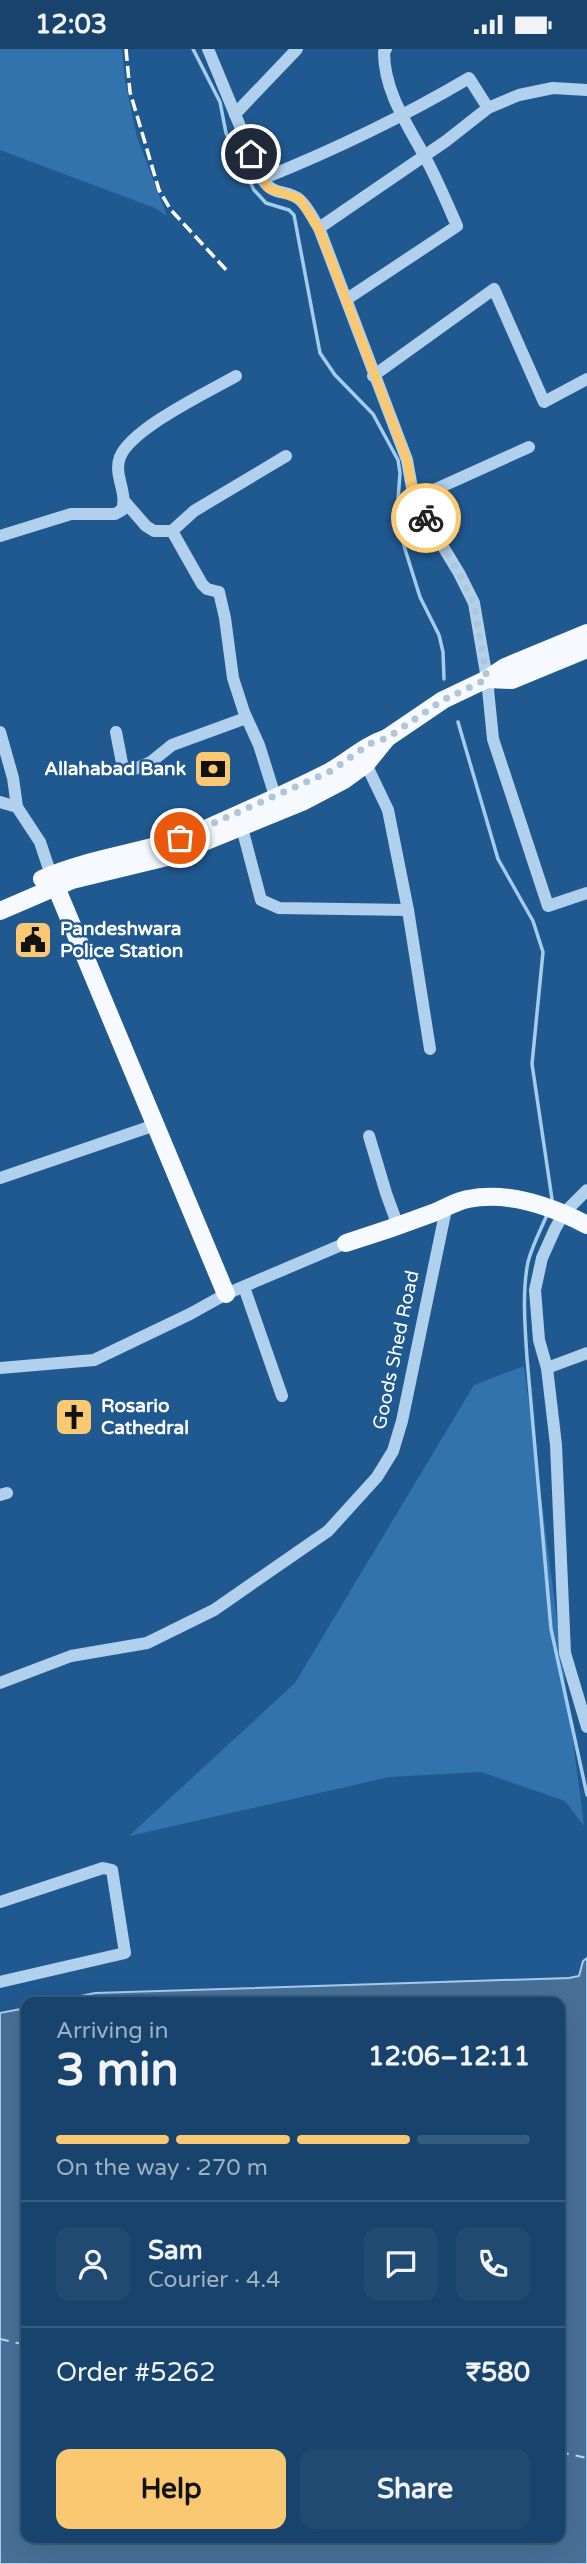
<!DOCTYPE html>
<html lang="en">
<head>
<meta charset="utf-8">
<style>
	body { margin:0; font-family:"Varela Round",sans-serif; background:#214a72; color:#f1f3f6; height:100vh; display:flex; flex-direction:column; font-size:26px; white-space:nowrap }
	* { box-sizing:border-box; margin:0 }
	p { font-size:23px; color:#9fb0c2 }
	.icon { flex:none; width:38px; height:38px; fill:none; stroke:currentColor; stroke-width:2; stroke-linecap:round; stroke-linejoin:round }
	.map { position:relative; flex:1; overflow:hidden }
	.drawer { position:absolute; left:21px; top:1948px; width:544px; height:546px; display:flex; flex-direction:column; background:#18436c; border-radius:14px; box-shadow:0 7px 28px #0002,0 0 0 2px #365c7f }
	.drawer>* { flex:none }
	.pin { position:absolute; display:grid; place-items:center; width:60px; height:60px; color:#fff; margin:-30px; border:4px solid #fff; border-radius:50%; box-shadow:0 2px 7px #0007 }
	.courier { position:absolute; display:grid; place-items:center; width:70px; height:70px; margin:-35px; border:5px solid #fac870; border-radius:50%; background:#fff; color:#222; box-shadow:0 2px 9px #0007 }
	.headline em { font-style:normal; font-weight:700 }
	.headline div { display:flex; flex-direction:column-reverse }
	.headline { display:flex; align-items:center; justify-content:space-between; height:119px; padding:0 35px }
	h1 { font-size:46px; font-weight:700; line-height:52px }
	.bar { display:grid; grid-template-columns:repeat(4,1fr); gap:10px 7px; align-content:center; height:84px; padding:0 35px }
	.bar i { height:9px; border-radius:5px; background:#365c7f }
	.bar .active { background:#fac870 }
	.bar p { grid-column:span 4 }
	.line { display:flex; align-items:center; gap:18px; padding:0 35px; border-top:2px solid #365c7f }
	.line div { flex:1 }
	.round { display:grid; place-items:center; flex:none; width:74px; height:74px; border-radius:14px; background:#214a72 }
	.primary-button { display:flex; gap:14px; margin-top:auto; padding:14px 35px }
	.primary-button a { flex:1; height:80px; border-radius:14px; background:#fac870; color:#111; font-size:28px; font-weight:700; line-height:80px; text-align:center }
	.primary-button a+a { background:#214a72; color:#f1f3f6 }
	.status { display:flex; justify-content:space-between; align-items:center; height:49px; padding:0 35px; background:#18436c; direction:ltr }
	.status svg { height:19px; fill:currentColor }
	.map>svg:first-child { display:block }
	.green { fill:#3373ad }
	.water { fill:#487097; stroke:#a3ccee; stroke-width:2 }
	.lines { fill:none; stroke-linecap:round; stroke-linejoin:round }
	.stream { stroke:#a3ccee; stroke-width:3.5 }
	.ferry { stroke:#bcdaf4; stroke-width:2; stroke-dasharray:9 7; stroke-linecap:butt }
	.minor { stroke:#b0d0ed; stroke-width:12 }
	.major { stroke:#f6faff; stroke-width:18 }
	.rail { stroke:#fff; stroke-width:3.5; stroke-dasharray:12 5; stroke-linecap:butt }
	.done { stroke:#b1c5d8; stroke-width:7; stroke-dasharray:0 12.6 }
	.route { stroke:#fac870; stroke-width:9 }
	.labels { text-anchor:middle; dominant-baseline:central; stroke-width:5; stroke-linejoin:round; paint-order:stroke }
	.poi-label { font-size:19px; font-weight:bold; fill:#fff; stroke:#205990; text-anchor:start }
	.street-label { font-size:19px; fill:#fff; stroke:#205990 }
</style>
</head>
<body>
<div class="status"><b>12:03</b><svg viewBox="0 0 49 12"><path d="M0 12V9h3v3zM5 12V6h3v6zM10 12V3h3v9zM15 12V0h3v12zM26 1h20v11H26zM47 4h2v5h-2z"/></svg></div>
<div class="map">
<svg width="587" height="2515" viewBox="0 0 587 2515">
	<rect width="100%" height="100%" fill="#205990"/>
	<g class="green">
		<path d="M0,0H122L125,31L137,88L167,167L155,159L0,101Z"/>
		<path d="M524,1317L584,1777L565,1752L481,1723L389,1728L129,1787L295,1634L474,1336Z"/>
	</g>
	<path class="water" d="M587,1909V2515H0V1964L26,1959V2488H560V1953H52L95,1944L569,1929L579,1927L583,1912Z"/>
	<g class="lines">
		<g class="stream">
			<path d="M193,0L220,53L226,84L254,141L266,154L289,161L294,166L320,304L335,326L373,365L398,411L400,424L397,464L404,497L420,548L439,586L443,603L444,630"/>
			<path d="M458,673L498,810L533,872L543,903L532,1015L552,1150"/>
			<path d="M547,1166C540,1182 532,1197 528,1213C522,1242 525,1279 527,1309L551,1580L587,1746"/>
		</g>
		<g class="ferry">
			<path d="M0,2290L26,2296"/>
			<path d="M560,2403L587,2409"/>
		</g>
		<g class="minor">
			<path d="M208,0L262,130C275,149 286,139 300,151C308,158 313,170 319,179L407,411L414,450L459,524L474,554L487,630L493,690L548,857L587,844"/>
			<path d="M235,65L297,0"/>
			<path d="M262,130C334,101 403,68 469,29L488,59"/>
			<path d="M319,179L446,92L488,59L519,46L553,39L587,41"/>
			<path d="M347,250L457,177C447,154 437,130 425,108C407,75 384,42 384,3L386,0"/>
			<path d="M373,327L494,240L544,353L587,330"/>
			<path d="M414,450L529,398"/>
			<path d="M125,453L146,477L154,482H172L202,535L207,540L219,543L225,569L233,629L244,663L259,696L275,747"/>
			<path d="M172,482L194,462L286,407"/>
			<path d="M0,487L71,465H115L122,461C128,443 113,426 120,408C132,379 208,343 236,327"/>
			<path d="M0,683L13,729L17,758"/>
			<path d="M116,683L123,719L130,722L151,713L172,696L246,669"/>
			<path d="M366,715L388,761L408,861L430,1000"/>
			<path d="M0,753L17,758L40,793L51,826"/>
			<path d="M242,779L261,851L279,859L408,861"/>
			<path d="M369,1087L386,1144L398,1177"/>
			<path d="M0,1129L155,1076"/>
			<path d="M587,1141L564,1164L555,1180L542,1209L535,1241L539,1291L547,1319L556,1396L565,1604L587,1678"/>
			<path d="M244,1238L282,1347"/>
			<path d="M0,1319L94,1311L190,1265L226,1245L346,1194"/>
			<path d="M547,1319L587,1304"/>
			<path d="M0,1446L7,1444"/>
			<path d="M0,1634L71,1607L147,1594L214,1561L328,1482L377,1428L393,1402L402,1372L446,1160"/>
			<path d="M0,1853L103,1819L112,1821L125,1904L0,1933"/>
		</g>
		<g class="major">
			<path d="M487,630L512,631L587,600"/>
			<path d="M51,826L226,1245"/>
			<path d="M42,830C93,807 149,804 201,782C243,763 286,745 327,724C348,713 363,697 387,689"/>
			<path d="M0,862L72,831L167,808L302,753L344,731L366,715L387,689L443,651L487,630L505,618L587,584"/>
			<path d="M346,1194C375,1185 404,1175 433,1164C444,1160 456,1152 468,1150C509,1142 551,1157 587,1176"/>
		</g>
		<path class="rail" d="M126,0L130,43L159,141L171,161L229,224"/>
	</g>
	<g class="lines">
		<path class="done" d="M180,789L331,722L369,695L387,689L443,651L487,630L474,554L459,524L426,469"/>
		<path class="route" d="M251,105L268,139L300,150L319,180L407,411L414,450L426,469"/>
	</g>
	<defs>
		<symbol id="bank-square" viewBox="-11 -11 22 22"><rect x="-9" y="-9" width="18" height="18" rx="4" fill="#fac870" stroke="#205990"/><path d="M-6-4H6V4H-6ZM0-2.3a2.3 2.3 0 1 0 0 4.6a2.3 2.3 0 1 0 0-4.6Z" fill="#111"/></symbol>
		<symbol id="civic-square" viewBox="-11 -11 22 22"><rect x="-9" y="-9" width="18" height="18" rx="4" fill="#fac870" stroke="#205990"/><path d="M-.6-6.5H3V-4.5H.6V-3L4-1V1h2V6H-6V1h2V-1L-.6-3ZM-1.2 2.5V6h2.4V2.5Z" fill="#111"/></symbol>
		<symbol id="church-square" viewBox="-11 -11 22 22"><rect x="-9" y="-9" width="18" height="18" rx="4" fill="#fac870" stroke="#205990"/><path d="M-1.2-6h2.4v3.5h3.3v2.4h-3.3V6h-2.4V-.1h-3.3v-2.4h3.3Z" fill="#111"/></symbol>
	</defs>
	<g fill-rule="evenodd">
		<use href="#bank-square" x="191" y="698" width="44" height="44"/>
		<use href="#civic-square" x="11" y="869" width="44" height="44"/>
		<use href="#church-square" x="52" y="1346" width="44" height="44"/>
	</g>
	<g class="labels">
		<g class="poi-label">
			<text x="186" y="720" text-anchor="end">Allahabad Bank</text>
			<text x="60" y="880">Pandeshwara<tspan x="60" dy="22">Police Station</tspan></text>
			<text x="101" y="1357">Rosario<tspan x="101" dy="22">Cathedral</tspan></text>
		</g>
		<g class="street-label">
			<text transform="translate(396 1301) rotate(-78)">Goods Shed Road</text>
		</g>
	</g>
</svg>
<div class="pin" style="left:180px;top:789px;background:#ea580c"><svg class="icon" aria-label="bag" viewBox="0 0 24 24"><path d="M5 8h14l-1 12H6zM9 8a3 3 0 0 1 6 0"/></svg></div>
<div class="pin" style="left:251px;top:105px;background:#1f2937"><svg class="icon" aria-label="home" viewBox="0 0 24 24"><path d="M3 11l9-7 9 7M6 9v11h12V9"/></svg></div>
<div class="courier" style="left:426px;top:469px"><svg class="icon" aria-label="bike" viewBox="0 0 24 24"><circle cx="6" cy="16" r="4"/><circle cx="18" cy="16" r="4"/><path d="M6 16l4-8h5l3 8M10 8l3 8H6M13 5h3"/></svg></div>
<section class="drawer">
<div class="headline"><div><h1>3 min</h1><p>Arriving in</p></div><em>12:06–12:11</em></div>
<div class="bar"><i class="active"></i><i class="active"></i><i class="active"></i><i></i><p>On the way · 270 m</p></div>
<div class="line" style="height:126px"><a class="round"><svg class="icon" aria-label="person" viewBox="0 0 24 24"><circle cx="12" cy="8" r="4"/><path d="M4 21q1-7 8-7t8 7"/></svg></a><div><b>Sam</b><p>Courier · 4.4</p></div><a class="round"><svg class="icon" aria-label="chat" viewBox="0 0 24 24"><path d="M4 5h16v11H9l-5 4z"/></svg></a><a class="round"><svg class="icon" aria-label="phone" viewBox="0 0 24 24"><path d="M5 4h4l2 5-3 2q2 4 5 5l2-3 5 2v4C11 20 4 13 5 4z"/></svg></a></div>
<div class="line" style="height:91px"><div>Order #5262</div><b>₹580</b></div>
<div class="primary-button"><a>Help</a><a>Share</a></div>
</section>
</div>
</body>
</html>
